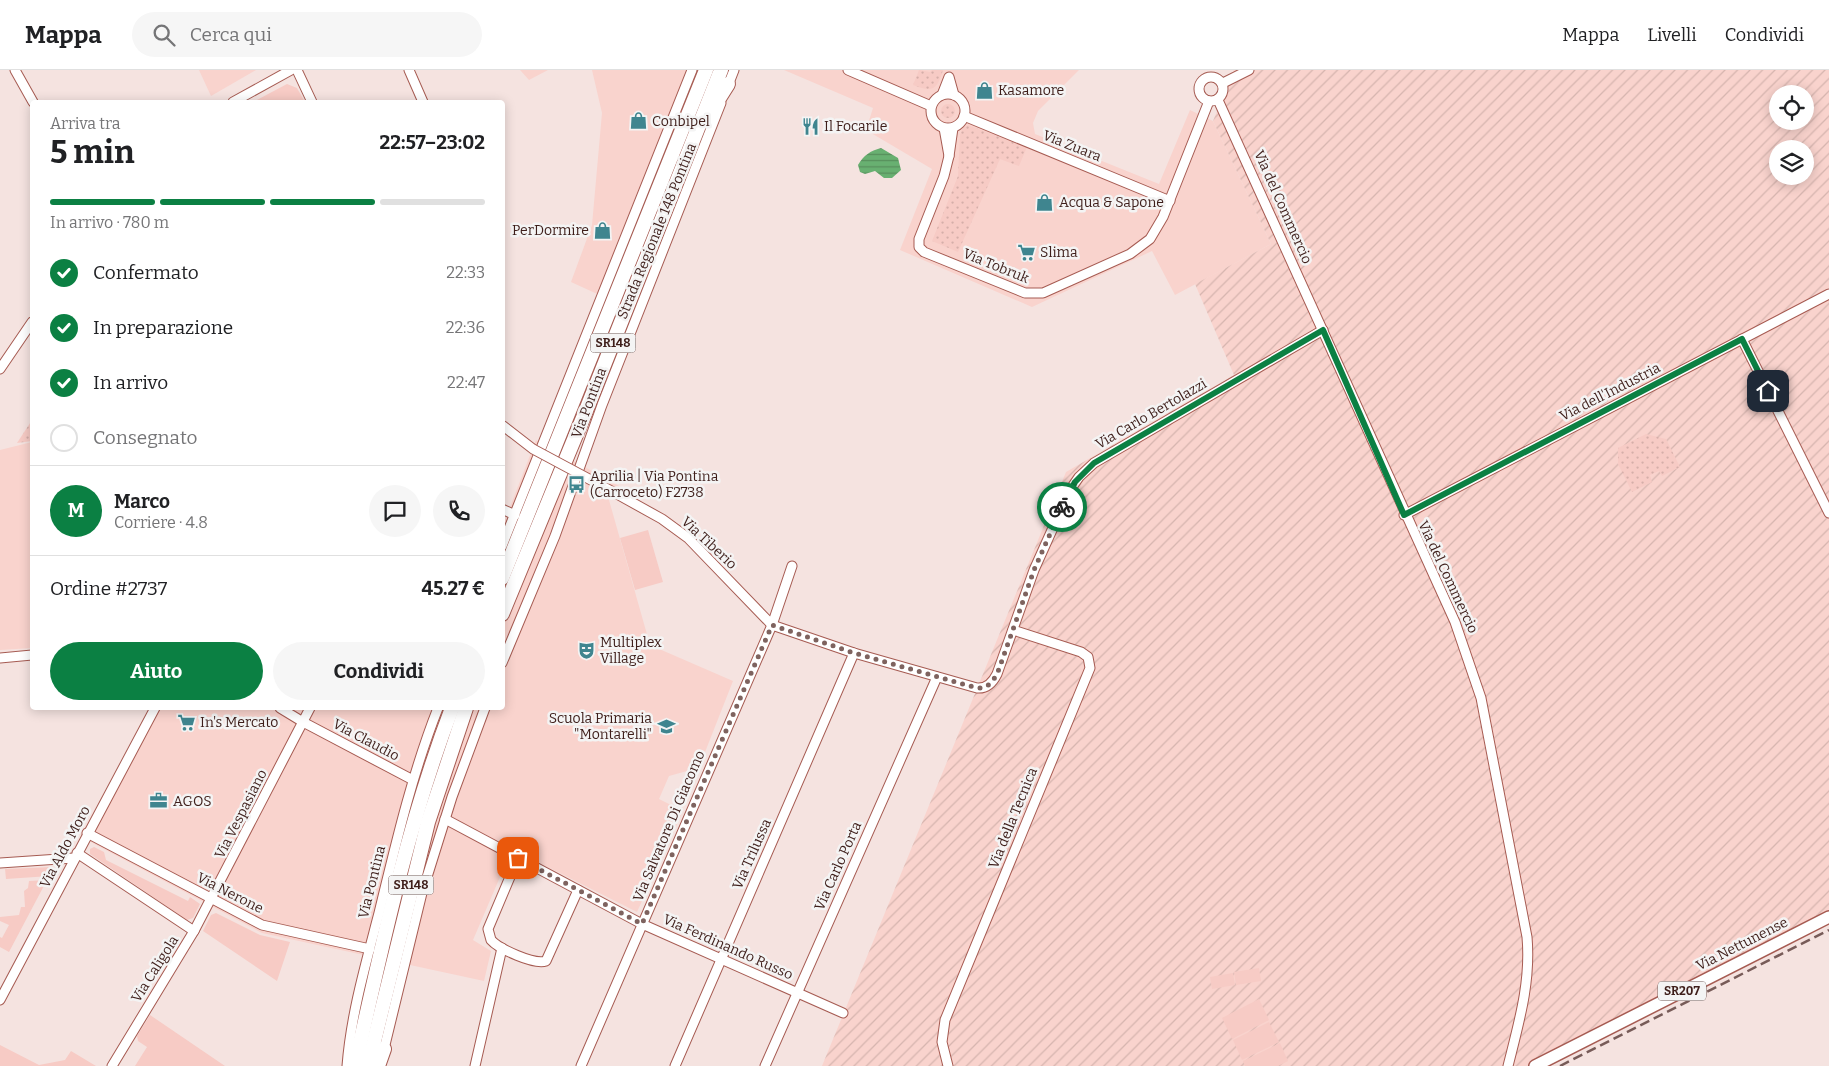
<!DOCTYPE html>
<html lang="it">
<head>
<meta charset="utf-8">
<style>
	body { margin:0; font-family:Bitter,serif; background:#f6f6f6; color:#202124; height:100vh; display:flex; flex-direction:column; font-size:19px; white-space:nowrap }
	* { box-sizing:border-box; margin:0 }
	p { font-size:16px; color:#757577 }
	.icon { flex:none; width:28px; height:28px; fill:none; stroke:currentColor; stroke-width:2; stroke-linecap:round; stroke-linejoin:round }
	.map { position:relative; flex:1; overflow:hidden }
	.side { position:absolute; left:30px; top:30px; width:475px; height:610px; display:flex; flex-direction:column; background:#fff; border-radius:5px; box-shadow:0 2px 12px #0003 }
	.side>* { flex:none }
	.tools { position:absolute; left:1769px; top:15px; display:grid; gap:10px }
	.tools a { display:grid; place-items:center; width:45px; height:45px; border-radius:50%; background:#fff; box-shadow:0 2px 12px #0003; font-size:25px }
	.pin { position:absolute; display:grid; place-items:center; width:42px; height:42px; color:#fff; margin:-21px; border-radius:10px; box-shadow:0 2px 8px #0006 }
	.courier { position:absolute; display:grid; place-items:center; width:50px; height:50px; margin:-25px; border:4px solid #0b8043; border-radius:50%; background:#fff; color:#222; box-shadow:0 1px 6px #0007 }
	.head em { font-style:normal; font-weight:700 }
	.head div { display:flex; flex-direction:column-reverse }
	.head { display:flex; align-items:center; justify-content:space-between; height:85px; padding:0 20px }
	h1 { font-size:32px; font-weight:700; line-height:38px }
	.bar { display:grid; grid-template-columns:repeat(4,1fr); gap:8px 5px; align-content:center; height:60px; padding:0 20px }
	.bar i { height:6px; border-radius:4px; background:#e0e0e0 }
	.bar .current { background:#0b8043 }
	.bar p { grid-column:span 4 }
	.line { display:flex; align-items:center; gap:12px; padding:0 20px; border-top:1px solid #e0e0e0 }
	.line div { flex:1 }
	.round { display:grid; place-items:center; flex:none; width:52px; height:52px; border-radius:26px; background:#f6f6f6 }
	ol { padding:0 20px; list-style:none }
	li { display:flex; align-items:center; gap:15px; height:55px }
	li p { margin-inline-start:auto }
	li .icon { padding:5px; border-radius:50%; background:#0b8043; color:#fff; stroke-width:4 }
	li:last-child { color:#757577 }
	li i { width:28px; height:28px; border:2px solid #e0e0e0; border-radius:50% }
	.button { display:flex; gap:10px; margin-top:auto; padding:10px 20px }
	.button a { flex:1; height:58px; border-radius:30px; background:#0b8043; color:#fff; font-size:20px; font-weight:700; line-height:58px; text-align:center }
	.button a+a { background:#f6f6f6; color:#202124 }
	header { display:flex; align-items:center; gap:30px; box-sizing:border-box; height:70px; padding:0 25px; background:#fff; border-bottom:1px solid #e0e0e0 }
	header strong { font-size:24px }
	nav { display:flex; gap:28px; margin-inline-start:auto; font-size:18px }
	.search { width:350px; height:45px; background:#f6f6f6; display:flex; align-items:center; gap:12px; box-sizing:border-box; padding:0 18px; border-radius:28px; color:#757577; font-size:19px }
	.map>svg:first-child { display:block }
	.built { fill:#f9d3cd }
	.industrial { fill:url(#industrial-furrows); fill-rule:evenodd }
	.grass { fill:url(#grass-dots) }
	.green { fill:#f7cbc5 }
	.water { fill:url(#water-rules) }
	.lines { fill:none; stroke-linecap:round; stroke-linejoin:round }
	.minor-casing { stroke:#a65b52; stroke-width:11 }
	.major-casing { stroke:#a65b52; stroke-width:14 }
	.highway-casing { stroke:#a65b52; stroke-width:16 }
	.minor { stroke:#fff; stroke-width:9 }
	.major { stroke:#fff; stroke-width:11 }
	.highway { stroke:#fff; stroke-width:14 }
	.rail { stroke:#775b58; stroke-width:2.5; stroke-dasharray:10 5; stroke-linecap:butt }
	.minor-bridge-casing { stroke:#a65b52; stroke-width:11; stroke-linecap:butt }
	.minor-bridge { stroke:#fff; stroke-width:9 }
	.done { stroke:#7e635f; stroke-width:5; stroke-dasharray:0 9 }
	.route { stroke:#0b8043; stroke-width:6 }
	.labels { text-anchor:middle; dominant-baseline:central; stroke-width:5; stroke-linejoin:round; paint-order:stroke }
	.shield { fill:#f4f4f4; stroke:#755e5b; stroke-width:1 }
	.shield-label { font-size:12px; font-weight:bold; fill:#3e1e1a }
	.poi-label { font-size:14px; fill:#3e1e1a; stroke:#f4f4f4; text-anchor:start }
	.street-label { font-size:14px; fill:#3e1e1a; stroke:#f4f4f4 }
</style>
</head>
<body>
<header>
<strong>Mappa</strong>
<div class="search"><svg class="icon" aria-label="search" viewBox="0 0 24 24"><circle cx="10" cy="10" r="6"/><path d="M15 15l6 6"/></svg>Cerca qui</div>
<nav><a>Mappa</a><a>Livelli</a><a>Condividi</a></nav>
</header>
<div class="map">
<svg width="1829" height="996" viewBox="0 0 1829 996">
	<defs>
		<pattern id="industrial-furrows" width="10" height="10" patternUnits="userSpaceOnUse" patternTransform="scale(1.25)"><rect width="10" height="10" fill="#f9d3cd"/><path d="M-1 1l2-2M0 10L10 0M9 11l2-2" fill="none" stroke="#d6b5af"/></pattern>
		<pattern id="grass-dots" width="8" height="8" patternUnits="userSpaceOnUse" patternTransform="scale(1.25)"><rect width="8" height="8" fill="#f7cbc5"/><path d="M2 2h.1M6 6h.1" fill="none" stroke="#d5aea9" stroke-width="1.8" stroke-linecap="round"/></pattern>
		<pattern id="water-rules" width="6" height="5" patternUnits="userSpaceOnUse" patternTransform="scale(1.25)"><rect width="6" height="5" fill="#68b071"/><path d="M0 2.5h6" fill="none" stroke="#578f5c"/></pattern>
	</defs>
	<rect width="100%" height="100%" fill="#f5e3e0"/>
	<g class="built">
		<path d="M199,0H256L211,26Z"/>
		<path d="M520,0H548L529,10Z"/>
		<path d="M592,0H700L606,228L571,212L592,155L602,43Z"/>
		<path d="M784,0H1079L1038,41L1033,53L1035,64L1159,114L1190,40L1213,51L1271,174L1175,225L1152,181L1032,237L900,180L932,99L866,60L873,38Z"/>
		<path d="M536,370L619,416L609,430L650,575L733,611L696,705L687,701L669,706L659,729L683,741L637,842L512,779L473,870L491,881L484,911L262,863L89,771L160,638H502L503,455Z"/>
		<path d="M32,372V578L0,580V380Z"/>
	</g>
	<path class="industrial" d="M1234,0H1829V853L1546,996H822L1066,402L1234,305L1195,214L1271,174L1213,51ZM1778,24H1805V51H1778ZM1778,79H1805V106H1778Z"/>
	<g class="grass">
		<path d="M919,0L930,2L932,0H943C937,20 933,23 913,15Z"/>
		<circle cx="948" cy="41" r="7"/>
		<path d="M968,55L1027,77L1019,96L1000,89L958,182L932,171L958,106L960,65L962,59Z"/>
		<path d="M32,350V371L17,373Z"/>
		<path d="M1646,364L1666,369L1680,397L1662,406L1659,401L1650,405L1652,412L1632,422L1618,394V378Z"/>
	</g>
	<g class="green">
		<path d="M287,14L297,18L305,32H253Z"/>
		<path d="M648,460L663,512L635,520L620,468Z"/>
		<path d="M94,777L104,782L106,790L188,831L190,827L200,834L193,848L187,850L90,784V779Z"/>
		<path d="M52,797L54,799L50,806L6,809L5,799Z"/>
		<path d="M47,810L9,882L0,877V867L2,868L9,855L0,851V847L19,845L21,837H25L24,821L28,818L29,811Z"/>
		<path d="M216,843L260,865L290,872L277,911L203,861L211,845Z"/>
		<path d="M1259,898L1261,911L1236,915L1234,902Z"/>
		<path d="M1233,903L1235,915L1212,919L1210,907Z"/>
		<path d="M1259,929L1269,950L1232,969L1222,948Z"/>
		<path d="M150,945L225,996H135L147,977L138,971L137,966Z"/>
		<path d="M1269,952L1279,972L1242,990L1233,970Z"/>
		<path d="M1280,973L1288,991L1278,996H1245L1243,991Z"/>
		<path d="M0,975L39,995L65,990L71,981L96,996H0Z"/>
	</g>
	<path class="water" d="M881,78L898,88L901,100L892,108H884L875,101L865,104L860,102L858,95C864,85 870,81 881,78Z"/>
	<g class="lines">
		<defs>
			<g id="minor">
				<path d="M15,0L33,32"/>
				<path d="M297,0L312,32"/>
				<path d="M409,0L423,32"/>
				<path d="M848,0L931,36"/>
				<circle cx="1211" cy="19" r="12"/>
				<path d="M1223,13L1249,0"/>
				<path d="M727,18L734,0"/>
				<circle cx="948" cy="41" r="17"/>
				<path d="M942,25L949,7L954,25"/>
				<path d="M1218,30L1455,552L1481,628L1527,867C1531,912 1519,952 1508,996"/>
				<path d="M233,32L291,0"/>
				<path d="M964,46L1170,131"/>
				<path d="M944,58L949,86L953,58"/>
				<path d="M949,86L944,106L919,169V177L924,182L1025,223H1043L1130,184L1150,169L1163,147L1209,31"/>
				<path d="M1742,269L1829,443"/>
				<path d="M0,299L32,252"/>
				<path d="M617,424L662,449L688,468L772,555L854,583L977,618C987,619 993,612 997,604L1034,500L1070,420L1079,407L1094,393L1323,260"/>
				<path d="M502,439L515,445"/>
				<path d="M1404,445L1829,224"/>
				<path d="M502,476L692,0"/>
				<path d="M0,588L32,585"/>
				<path d="M502,593L555,466L602,335L721,33"/>
				<path d="M280,638L303,652L413,710"/>
				<path d="M445,749L642,854L843,943"/>
				<path d="M87,763L262,855L370,879"/>
				<path d="M77,783L194,861L112,996"/>
				<path d="M518,788L488,859L491,870C499,879 534,895 546,891L578,820"/>
				<path d="M0,793L74,788"/>
				<path d="M194,861L310,638"/>
				<path d="M0,930L155,638"/>
				<path d="M384,979L422,823L452,727L485,638"/>
				<path d="M347,996C351,944 366,893 379,843C396,773 412,704 438,638"/>
				<path d="M475,996L502,878"/>
				<path d="M581,996L772,555L792,496"/>
				<path d="M675,996L854,583"/>
				<path d="M765,996L937,607"/>
				<path d="M948,996L942,972L945,950L1090,598L1088,587L1081,582L1013,560"/>
			</g>
			<path id="major" d="M1535,996L1829,847"/>
			<g id="highway">
				<path d="M711,41L728,14"/>
				<path d="M502,508L706,0"/>
				<path d="M502,544L585,343L721,0"/>
				<path d="M355,996C382,875 408,753 452,638"/>
				<path d="M368,996L428,752L466,638"/>
				<path d="M378,996L384,979"/>
			</g>
		</defs>
		<use href="#minor" class="minor-casing"/>
		<use href="#major" class="major-casing"/>
		<use href="#highway" class="highway-casing"/>
		<use href="#minor" class="minor"/>
		<use href="#major" class="major"/>
		<use href="#highway" class="highway"/>
		<path class="rail" d="M1560,996L1829,860"/>
		<defs>
			<path id="minor-bridge" d="M502,355L533,379L617,424"/>
		</defs>
		<use href="#minor-bridge" class="minor-bridge-casing"/>
		<use href="#minor-bridge" class="minor-bridge"/>
	</g>
	<g class="lines">
		<path class="done" d="M518,788L642,854L772,555L854,583L977,618C989,619 995,609 999,599L1034,500L1062,437"/>
		<path class="route" d="M1062,437L1075,412L1094,393L1323,260L1404,445L1742,269L1768,321"/>
	</g>
	<defs>
		<symbol id="shop-bare" viewBox="-9 -9 18 18"><path d="M-5-2.5h2.3a2.7 3.5 0 0 1 5.4 0H5L5.5 6h-11ZM-1.5-2.5h3a1.5 2.3 0 0 0-3 0Z" fill="#3f858f" stroke="#f4f4f4" stroke-width="2.5" paint-order="stroke"/></symbol>
		<symbol id="restaurant-bare" viewBox="-9 -9 18 18"><path d="M-5-6h1v4h1v-4h1v4h1v-4h1v5L-1.5 .5V6h-2V.5L-5-1ZM5-6V6H3V1.5H1.5Q1.5-4 5-6Z" fill="#3f858f" stroke="#f4f4f4" stroke-width="2.5" paint-order="stroke"/></symbol>
		<symbol id="supermarket-bare" viewBox="-9 -9 18 18"><path d="M-6-5.5h2.5l.6 2H6L4.5 2H-2.5L-4.4-4H-6ZM-1.5 3.2a1.3 1.3 0 1 0 .1 0ZM3 3.2a1.3 1.3 0 1 0 .1 0Z" fill="#3f858f" stroke="#f4f4f4" stroke-width="2.5" paint-order="stroke"/></symbol>
		<symbol id="bus-bare" viewBox="-9 -9 18 18"><path d="M-5-6H5V4H4V6H2V4H-2V6H-4V4H-5ZM-3.5-4V0h7V-4ZM-3.5 1.2v1.5H-2V1.2ZM2 1.2v1.5H3.5V1.2Z" fill="#3f858f" stroke="#f4f4f4" stroke-width="2.5" paint-order="stroke"/></symbol>
		<symbol id="theatre-bare" viewBox="-9 -9 18 18"><path d="M-5-5.5Q0-4 5-5.5V0Q5 5 0 6Q-5 5-5 0ZM-3.3-2.5H-1v1.5H-3.3ZM1-2.5H3.3v1.5H1ZM-2.8 1Q0 5.5 2.8 1Z" fill="#3f858f" stroke="#f4f4f4" stroke-width="2.5" paint-order="stroke"/></symbol>
		<symbol id="school-bare" viewBox="-9 -9 18 18"><path d="M0-5L7-2L0 1L-7-2ZM-4 1L0 2.5L4 1V4Q0 6-4 4Z" fill="#3f858f" stroke="#f4f4f4" stroke-width="2.5" paint-order="stroke"/></symbol>
		<symbol id="office-bare" viewBox="-9 -9 18 18"><path d="M-6-3h4V-5.5h4V-3h4V5H-6ZM-1-4.5V-3h2v-1.5ZM-6 0V1H6V0Z" fill="#3f858f" stroke="#f4f4f4" stroke-width="2.5" paint-order="stroke"/></symbol>
	</defs>
	<g fill-rule="evenodd">
		<use href="#shop-bare" x="972" y="8" width="25" height="25"/>
		<use href="#shop-bare" x="626" y="38" width="25" height="25"/>
		<use href="#restaurant-bare" x="798" y="44" width="25" height="25"/>
		<use href="#shop-bare" x="1032" y="120" width="25" height="25"/>
		<use href="#shop-bare" x="590" y="148" width="25" height="25"/>
		<use href="#supermarket-bare" x="1014" y="170" width="25" height="25"/>
		<use href="#bus-bare" x="564" y="402" width="25" height="25"/>
		<use href="#theatre-bare" x="574" y="568" width="25" height="25"/>
		<use href="#supermarket-bare" x="174" y="640" width="25" height="25"/>
		<use href="#school-bare" x="654" y="644" width="25" height="25"/>
		<use href="#office-bare" x="146" y="718" width="25" height="25"/>
	</g>
	<g class="labels">
		<g class="shield">
			<rect x="590.5" y="263.5" width="45" height="19" rx="4"/>
			<rect x="388.5" y="805.5" width="45" height="19" rx="4"/>
			<rect x="1658" y="911.5" width="48" height="19" rx="4"/>
		</g>
		<g class="shield-label">
			<text x="613" y="273">SR148</text>
			<text x="411" y="815">SR148</text>
			<text x="1682" y="921">SR207</text>
		</g>
		<g class="poi-label">
			<text x="998" y="20">Kasamore</text>
			<text x="652" y="51">Conbipel</text>
			<text x="824" y="56">Il Focarile</text>
			<text x="1059" y="132">Acqua &amp; Sapone</text>
			<text x="589" y="160" text-anchor="end">PerDormire</text>
			<text x="1040" y="182">Slima</text>
			<text x="590" y="406">Aprilia | Via Pontina<tspan x="590" dy="16">(Carroceto) F2738</tspan></text>
			<text x="600" y="572">Multiplex<tspan x="600" dy="16">Village</tspan></text>
			<text x="652" y="648" text-anchor="end">Scuola Primaria<tspan x="652" dy="16">"Montarelli"</tspan></text>
			<text x="200" y="652">In's Mercato</text>
			<text x="173" y="731">AGOS</text>
		</g>
		<g class="street-label">
			<text transform="translate(1072 76) rotate(22)">Via Zuara</text>
			<text transform="translate(1283 137) rotate(66)">Via del Commercio</text>
			<text transform="translate(657 161) rotate(-68)">Strada Regionale 148 Pontina</text>
			<text transform="translate(996 196) rotate(22)">Via Tobruk</text>
			<text transform="translate(1610 322) rotate(-27)">Via dell'Industria</text>
			<text transform="translate(589 333) rotate(-69)">Via Pontina</text>
			<text transform="translate(1151 344) rotate(-30)">Via Carlo Bertolazzi</text>
			<text transform="translate(709 473) rotate(43)">Via Tiberio</text>
			<text transform="translate(1448 507) rotate(65)">Via del Commercio</text>
			<text transform="translate(366 670) rotate(28)">Via Claudio</text>
			<text transform="translate(241 744) rotate(-63)">Via Vespasiano</text>
			<text transform="translate(1013 748) rotate(-68)">Via della Tecnica</text>
			<text transform="translate(669 756) rotate(-67)">Via Salvatore Di Giacomo</text>
			<text transform="translate(65 777) rotate(-62)">Via Aldo Moro</text>
			<text transform="translate(752 784) rotate(-66)">Via Trilussa</text>
			<text transform="translate(838 796) rotate(-66)">Via Carlo Porta</text>
			<text transform="translate(372 812) rotate(-76)">Via Pontina</text>
			<text transform="translate(230 823) rotate(27)">Via Nerone</text>
			<text transform="translate(1742 874) rotate(-27)">Via Nettunense</text>
			<text transform="translate(728 877) rotate(24)">Via Ferdinando Russo</text>
			<text transform="translate(155 899) rotate(-58)">Via Caligola</text>
		</g>
	</g>
</svg>
<div class="tools">
<a><svg class="icon" aria-label="locate" viewBox="0 0 24 24"><circle cx="12" cy="12" r="6"/><path d="M12 2v4M12 18v4M2 12h4M18 12h4"/></svg></a>
<a><svg class="icon" aria-label="layers" viewBox="0 0 24 24"><path d="M12 4l9 5-9 5-9-5zM3 14l9 5 9-5"/></svg></a>
</div>
<div class="pin" style="left:518px;top:788px;background:#ea580c"><svg class="icon" aria-label="bag" viewBox="0 0 24 24"><path d="M5 8h14l-1 12H6zM9 8a3 3 0 0 1 6 0"/></svg></div>
<div class="pin" style="left:1768px;top:321px;background:#1f2937"><svg class="icon" aria-label="home" viewBox="0 0 24 24"><path d="M3 11l9-7 9 7M6 9v11h12V9"/></svg></div>
<div class="courier" style="left:1062px;top:437px"><svg class="icon" aria-label="bike" viewBox="0 0 24 24"><circle cx="6" cy="16" r="4"/><circle cx="18" cy="16" r="4"/><path d="M6 16l4-8h5l3 8M10 8l3 8H6M13 5h3"/></svg></div>
<section class="side">
<div class="head"><div><h1>5 min</h1><p>Arriva tra</p></div><em>22:57–23:02</em></div>
<div class="bar"><i class="current"></i><i class="current"></i><i class="current"></i><i></i><p>In arrivo · 780 m</p></div>
<ol>
<li><svg class="icon" aria-label="check" viewBox="0 0 24 24"><path d="M5 12l5 5 9-10"/></svg>Confermato<p>22:33</p></li>
<li><svg class="icon" aria-label="check" viewBox="0 0 24 24"><path d="M5 12l5 5 9-10"/></svg>In preparazione<p>22:36</p></li>
<li><svg class="icon" aria-label="check" viewBox="0 0 24 24"><path d="M5 12l5 5 9-10"/></svg>In arrivo<p>22:47</p></li>
<li><i></i>Consegnato</li>
</ol>
<div class="line" style="height:90px"><b class="round" style="background:#0b8043;color:#fff">M</b><div><b>Marco</b><p>Corriere · 4.8</p></div><a class="round"><svg class="icon" aria-label="chat" viewBox="0 0 24 24"><path d="M4 5h16v11H9l-5 4z"/></svg></a><a class="round"><svg class="icon" aria-label="phone" viewBox="0 0 24 24"><path d="M5 4h4l2 5-3 2q2 4 5 5l2-3 5 2v4C11 20 4 13 5 4z"/></svg></a></div>
<div class="line" style="height:65px"><div>Ordine #2737</div><b>45.27 €</b></div>
<div class="button"><a>Aiuto</a><a>Condividi</a></div>
</section>
</div>
</body>
</html>
